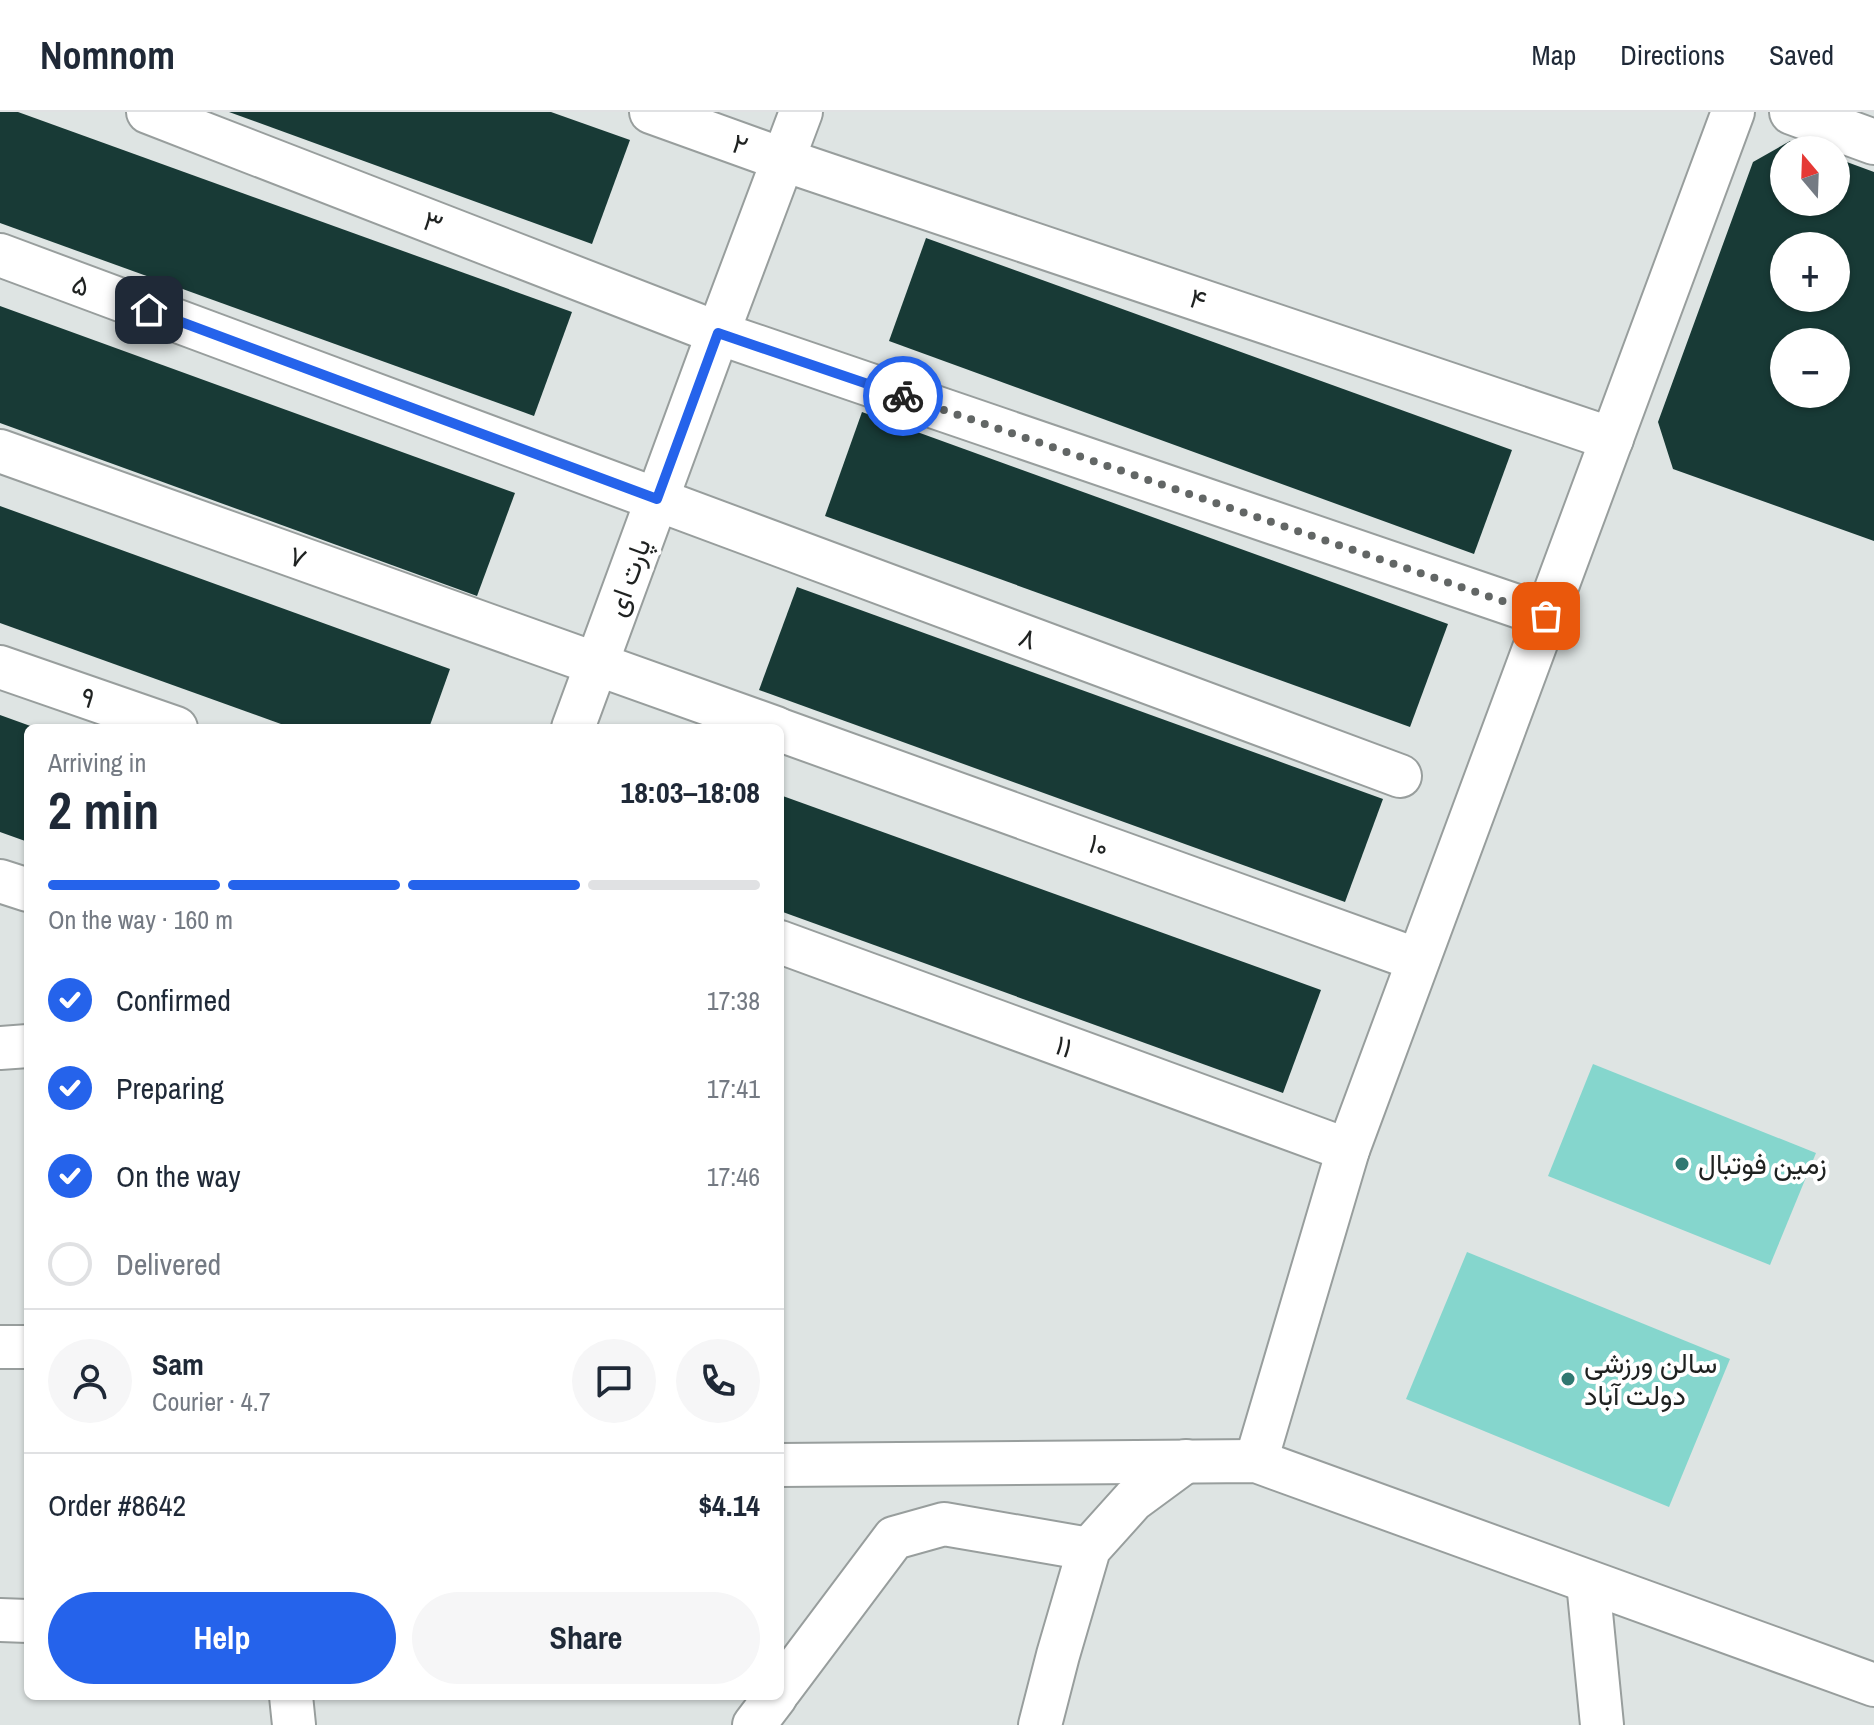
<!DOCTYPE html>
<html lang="en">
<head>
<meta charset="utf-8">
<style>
	body { margin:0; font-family:"Archivo Narrow",Vazirmatn,sans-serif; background:#f6f6f7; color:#1f2937; height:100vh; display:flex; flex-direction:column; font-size:30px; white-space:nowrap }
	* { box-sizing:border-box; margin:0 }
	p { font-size:26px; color:#747a83 }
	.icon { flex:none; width:44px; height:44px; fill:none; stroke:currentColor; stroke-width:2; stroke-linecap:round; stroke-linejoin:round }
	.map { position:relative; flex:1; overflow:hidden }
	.side { position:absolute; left:24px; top:612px; width:760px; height:976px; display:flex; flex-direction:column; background:#fff; border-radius:12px; box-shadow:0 2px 6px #0004 }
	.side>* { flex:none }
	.needle { width:52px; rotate:341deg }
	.controls { position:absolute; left:1770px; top:24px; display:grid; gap:16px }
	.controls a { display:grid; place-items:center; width:80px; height:80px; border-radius:50%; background:#fff; box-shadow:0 2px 6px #0004; font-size:40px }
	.pin { position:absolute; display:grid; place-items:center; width:68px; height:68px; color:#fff; margin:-34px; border-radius:16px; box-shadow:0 4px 12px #0006 }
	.courier { position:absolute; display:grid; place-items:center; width:80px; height:80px; margin:-40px; border:6px solid #2563eb; border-radius:50%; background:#fff; color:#222; box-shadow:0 2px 10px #0007 }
	.headline em { font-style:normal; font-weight:800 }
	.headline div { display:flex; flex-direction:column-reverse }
	.headline { display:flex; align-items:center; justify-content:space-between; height:136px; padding:0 24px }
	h1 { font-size:52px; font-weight:800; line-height:60px }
	.bar { display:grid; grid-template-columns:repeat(4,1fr); gap:12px 8px; align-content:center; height:96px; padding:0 24px }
	.bar i { height:10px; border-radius:6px; background:#e0e1e3 }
	.bar .on { background:#2563eb }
	.bar p { grid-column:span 4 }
	.line { display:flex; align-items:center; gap:20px; padding:0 24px; border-top:2px solid #e0e1e3 }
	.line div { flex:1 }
	.round { display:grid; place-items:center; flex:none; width:84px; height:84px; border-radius:42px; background:#f6f6f7 }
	ol { padding:0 24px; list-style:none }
	li { display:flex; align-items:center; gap:24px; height:88px }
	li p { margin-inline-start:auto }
	li .icon { padding:8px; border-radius:50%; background:#2563eb; color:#fff; stroke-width:4 }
	li:last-child { color:#747a83 }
	li i { width:44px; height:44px; border:4px solid #e0e1e3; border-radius:50% }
	.primary-button { display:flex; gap:16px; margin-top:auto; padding:16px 24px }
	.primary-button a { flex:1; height:92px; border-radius:48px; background:#2563eb; color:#fff; font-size:32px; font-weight:800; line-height:92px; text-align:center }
	.primary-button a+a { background:#f6f6f7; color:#1f2937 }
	header { display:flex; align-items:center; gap:48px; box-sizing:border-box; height:112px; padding:0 40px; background:#fff; border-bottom:2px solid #e0e1e3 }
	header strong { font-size:38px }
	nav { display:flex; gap:44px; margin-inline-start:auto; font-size:28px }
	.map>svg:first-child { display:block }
	.green { fill:#85d6cd }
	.building { fill:#183a36; fill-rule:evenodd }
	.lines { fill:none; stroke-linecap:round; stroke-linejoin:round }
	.street-casing { stroke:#989e9d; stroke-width:46 }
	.secondary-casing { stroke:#989e9d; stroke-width:48 }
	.street { stroke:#fff; stroke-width:42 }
	.secondary { stroke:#fff; stroke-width:44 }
	.done { stroke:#626665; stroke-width:8; stroke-dasharray:0 14.4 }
	.route { stroke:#2563eb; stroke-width:10 }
	.poi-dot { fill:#307871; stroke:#fff; stroke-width:3 }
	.labels { text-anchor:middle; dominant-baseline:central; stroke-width:8; stroke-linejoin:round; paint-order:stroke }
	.street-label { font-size:28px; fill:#1f2221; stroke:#fff }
	.poi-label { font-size:28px; fill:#1f2221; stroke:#fff; text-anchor:start }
</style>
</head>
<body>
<header>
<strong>Nomnom</strong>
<nav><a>Map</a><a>Directions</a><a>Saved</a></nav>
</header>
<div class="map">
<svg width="1874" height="1613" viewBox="0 0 1874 1613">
	<rect width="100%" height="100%" fill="#dee4e3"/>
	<g class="green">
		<path d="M1593,952L1816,1041L1770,1153L1548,1064Z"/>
		<path d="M1467,1140L1730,1247L1669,1395L1406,1287Z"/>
	</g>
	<g class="building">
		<path d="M0,0H18L572,200L534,304L0,111Z"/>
		<path d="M229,0H551L630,28L592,132Z"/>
		<path d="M1790,29L1813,38H1784V90H1836V46L1874,60V429L1673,357L1658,310L1753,50ZM1784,134H1836V186H1784ZM1784,230H1836V282H1784Z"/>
		<path d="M926,126L1512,338L1474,442L889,229Z"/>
		<path d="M0,194L515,381L477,484L0,311Z"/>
		<path d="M862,300L1448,512L1410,615L825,404Z"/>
		<path d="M0,394L450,557L429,616H292L0,511Z"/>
		<path d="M797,475L1383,687L1345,790L759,578Z"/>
		<path d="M0,603L36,616H28V730L0,720Z"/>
		<path d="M780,683L1321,878L1283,981L780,799Z"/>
	</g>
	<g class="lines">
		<defs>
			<g id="street">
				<path d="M148,0L718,221L1546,504"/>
				<path d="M651,0L784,48L1612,327"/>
				<path d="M0,143L1400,664"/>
				<path d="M0,339L776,616"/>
				<path d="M0,555L176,616"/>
				<path d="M573,616L718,221L801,0"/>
				<path d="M780,618L1418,848"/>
				<path d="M0,769L28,778"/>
				<path d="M780,830L1348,1038"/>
				<path d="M0,936L28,934"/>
				<path d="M0,1235H28"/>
				<path d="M1256,1349L1348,1038L1733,0"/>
				<path d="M780,1353L1256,1349L1874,1573"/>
				<path d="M1588,1470L1602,1613"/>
				<path d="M0,1508L28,1509"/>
				<path d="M780,1578L894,1426L944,1412L1089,1437"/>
				<path d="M291,1584L294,1613"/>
				<path d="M754,1613L776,1584"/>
				<path d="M1040,1613L1058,1543L1089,1437L1133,1388L1186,1349"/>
			</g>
			<path id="secondary" d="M1792,0L1874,30"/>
		</defs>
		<use href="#street" class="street-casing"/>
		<use href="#secondary" class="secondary-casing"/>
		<use href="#street" class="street"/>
		<use href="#secondary" class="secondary"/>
	</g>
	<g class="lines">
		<path class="done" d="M903,284L1546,504"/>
		<path class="route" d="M149,198L657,387L718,221L903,284"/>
	</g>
	<g class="poi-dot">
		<circle cx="1682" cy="1052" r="8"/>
		<circle cx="1568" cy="1267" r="8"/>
	</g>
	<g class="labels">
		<g class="street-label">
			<text transform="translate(740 32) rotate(20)">۲</text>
			<text transform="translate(433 110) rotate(21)">۳</text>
			<text transform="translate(81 173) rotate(20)">۵</text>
			<text transform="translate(1198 187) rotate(19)">۴</text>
			<text transform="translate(298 445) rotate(20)">۷</text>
			<text transform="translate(628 465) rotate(-70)">پارت ای</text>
			<text transform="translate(1028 526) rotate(20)">۸</text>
			<text transform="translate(88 585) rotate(19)">۹</text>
			<text transform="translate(1099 733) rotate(20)">۱۰</text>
			<text transform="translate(1064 934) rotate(20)">۱۱</text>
		</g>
		<g class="poi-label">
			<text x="1698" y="1052">زمین فوتبال</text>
			<text x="1584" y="1251">سالن ورزشی<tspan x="1584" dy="32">دولت آباد</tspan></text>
		</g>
	</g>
</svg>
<div class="controls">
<a><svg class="needle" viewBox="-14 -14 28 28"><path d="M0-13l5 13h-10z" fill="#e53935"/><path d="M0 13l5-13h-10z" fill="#747a83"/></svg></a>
<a>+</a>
<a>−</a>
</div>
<div class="pin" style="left:1546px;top:504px;background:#ea580c"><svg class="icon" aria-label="bag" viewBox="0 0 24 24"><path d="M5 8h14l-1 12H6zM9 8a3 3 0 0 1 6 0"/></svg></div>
<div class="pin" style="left:149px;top:198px;background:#1f2937"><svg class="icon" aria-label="home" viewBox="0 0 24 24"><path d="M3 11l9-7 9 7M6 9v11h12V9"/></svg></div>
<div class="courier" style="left:903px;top:284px"><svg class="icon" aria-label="bike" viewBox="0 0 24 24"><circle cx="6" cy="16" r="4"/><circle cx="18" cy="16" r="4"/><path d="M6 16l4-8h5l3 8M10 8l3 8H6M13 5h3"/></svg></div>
<section class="side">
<div class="headline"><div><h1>2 min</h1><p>Arriving in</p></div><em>18:03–18:08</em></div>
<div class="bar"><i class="on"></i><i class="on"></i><i class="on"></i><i></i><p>On the way · 160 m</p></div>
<ol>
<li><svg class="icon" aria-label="check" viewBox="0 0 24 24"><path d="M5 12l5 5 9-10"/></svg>Confirmed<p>17:38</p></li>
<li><svg class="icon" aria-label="check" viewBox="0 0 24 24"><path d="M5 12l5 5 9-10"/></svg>Preparing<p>17:41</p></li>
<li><svg class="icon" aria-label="check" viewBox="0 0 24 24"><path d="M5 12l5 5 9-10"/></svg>On the way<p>17:46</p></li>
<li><i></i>Delivered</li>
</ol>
<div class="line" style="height:144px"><a class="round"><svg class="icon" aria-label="person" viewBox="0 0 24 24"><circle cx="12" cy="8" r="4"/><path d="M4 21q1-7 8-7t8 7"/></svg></a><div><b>Sam</b><p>Courier · 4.7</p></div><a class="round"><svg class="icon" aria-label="chat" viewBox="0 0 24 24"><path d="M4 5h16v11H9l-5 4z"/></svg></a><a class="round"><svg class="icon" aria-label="phone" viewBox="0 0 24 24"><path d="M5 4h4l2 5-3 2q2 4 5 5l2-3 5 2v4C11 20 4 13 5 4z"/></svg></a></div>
<div class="line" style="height:104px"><div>Order #8642</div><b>$4.14</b></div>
<div class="primary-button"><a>Help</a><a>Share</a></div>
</section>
</div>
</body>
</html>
